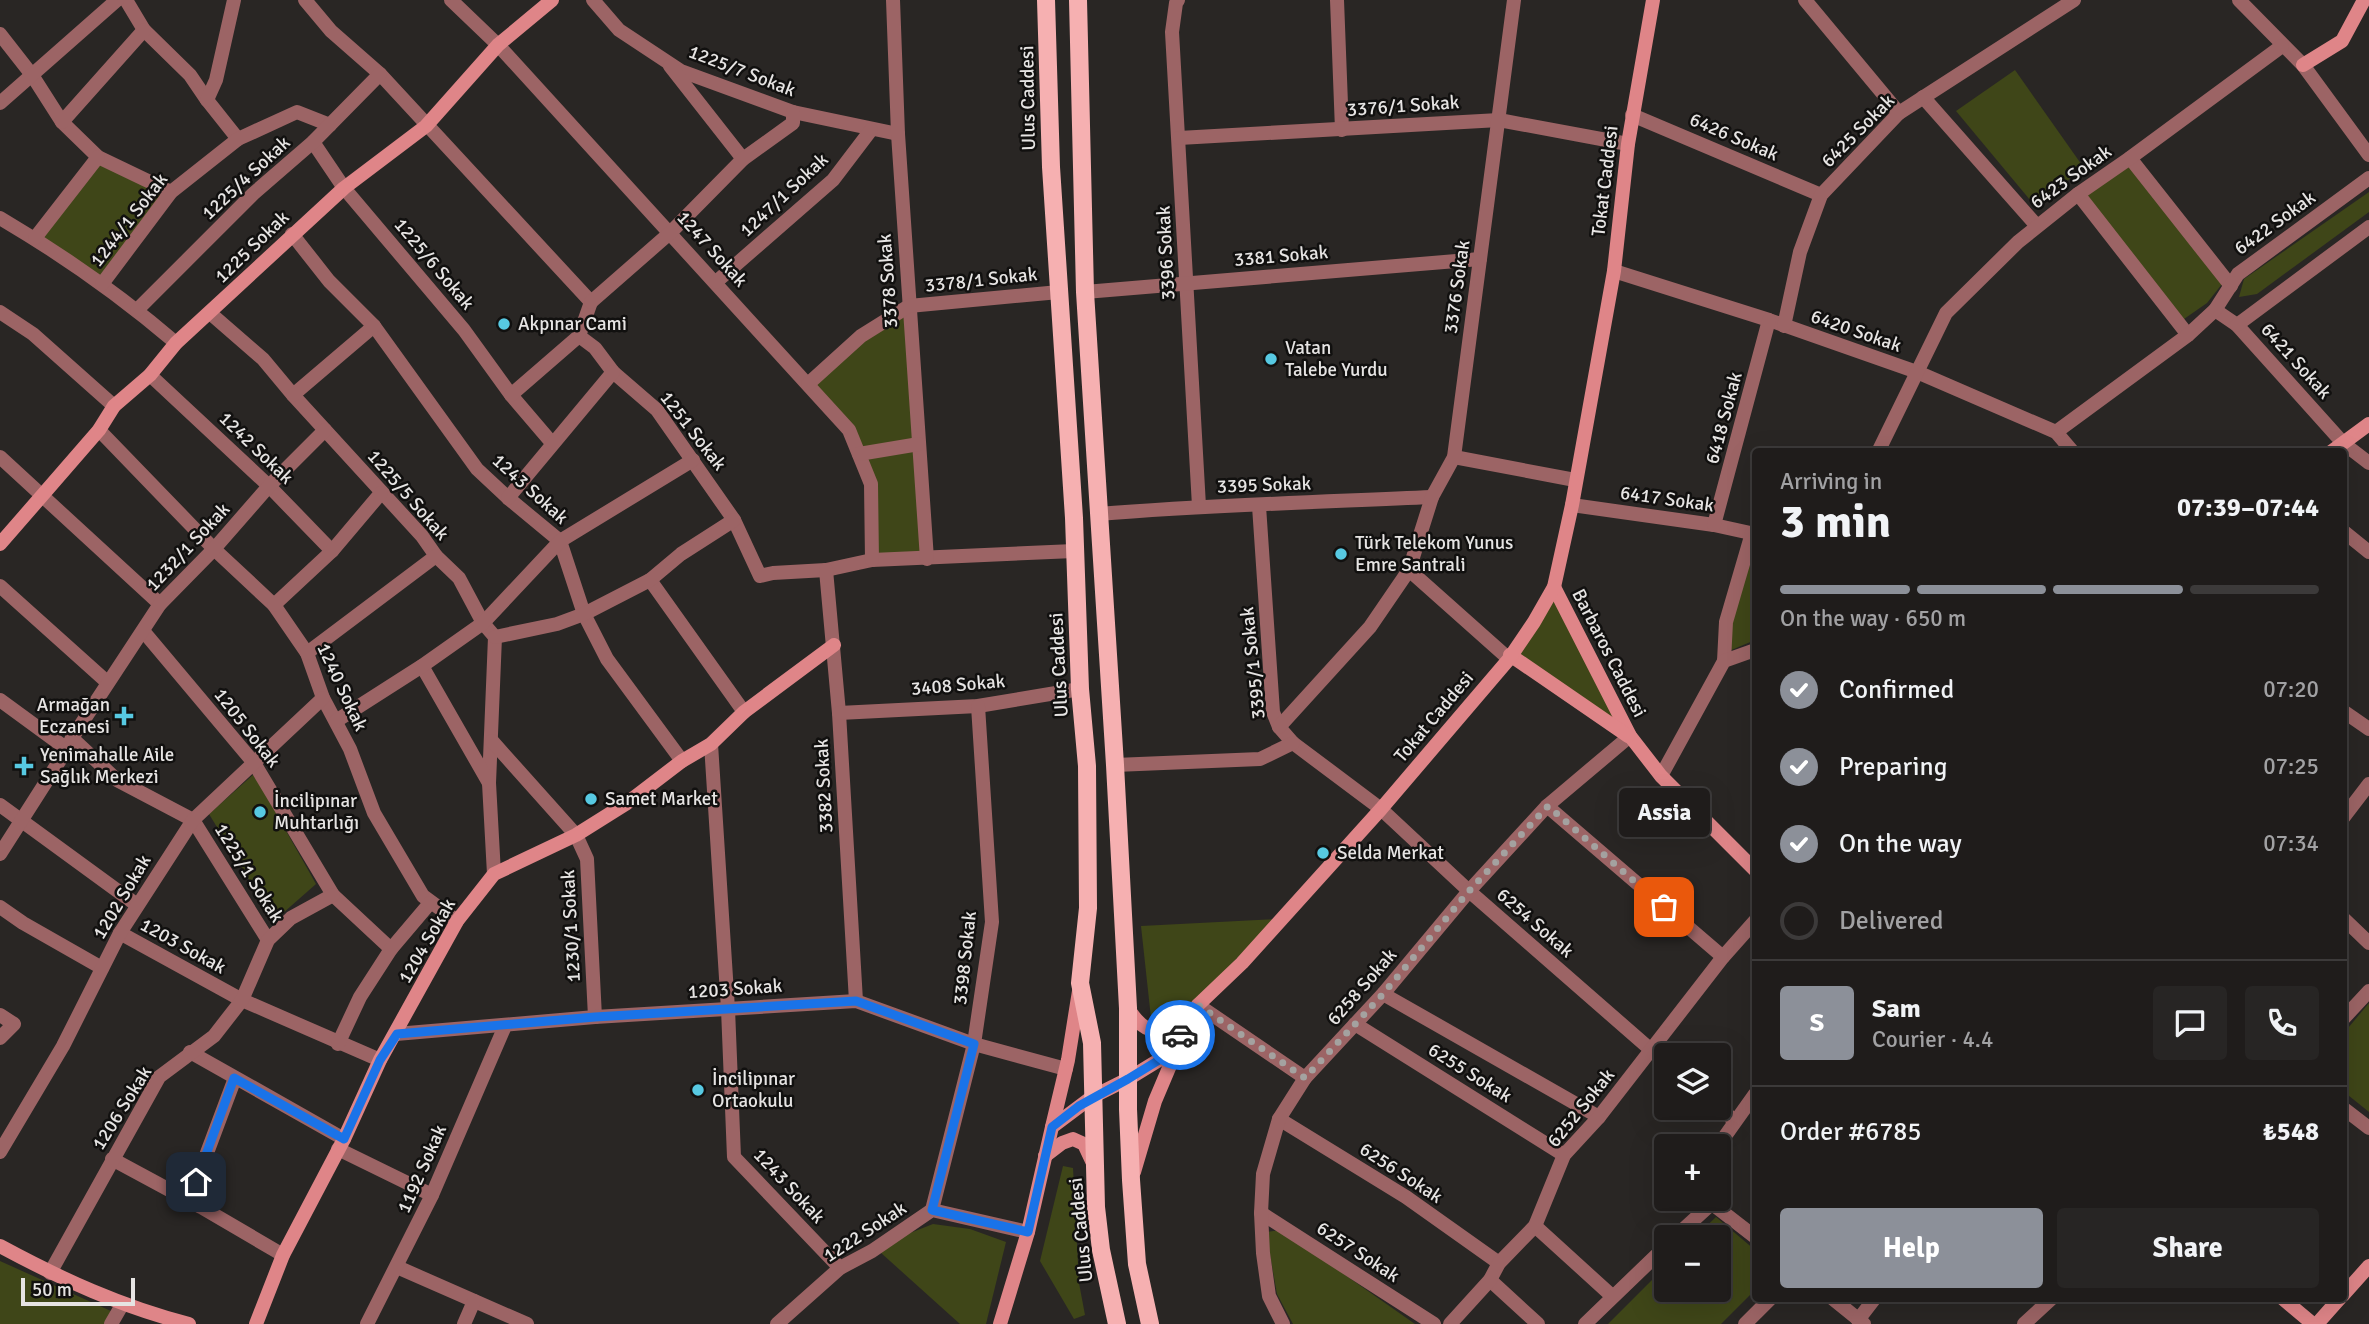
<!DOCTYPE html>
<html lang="en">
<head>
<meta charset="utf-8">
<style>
	body { margin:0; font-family:Signika,sans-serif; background:#272524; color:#f1f3f6; height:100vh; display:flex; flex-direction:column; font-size:26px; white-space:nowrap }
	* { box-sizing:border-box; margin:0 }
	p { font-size:23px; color:#a1a1a3 }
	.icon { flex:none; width:38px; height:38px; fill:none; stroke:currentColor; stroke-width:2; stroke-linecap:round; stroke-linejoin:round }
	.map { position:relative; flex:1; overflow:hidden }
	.panel { position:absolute; left:1752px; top:448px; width:595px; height:854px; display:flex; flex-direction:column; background:#1f1c1b; border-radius:7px; box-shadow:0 7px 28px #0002,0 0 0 2px #3c3a3a }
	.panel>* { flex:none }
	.controls { position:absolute; left:1654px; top:1043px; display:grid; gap:14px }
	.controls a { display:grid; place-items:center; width:77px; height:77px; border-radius:7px; background:#1f1c1b; box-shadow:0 7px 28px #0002,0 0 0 2px #3c3a3a; font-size:35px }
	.scale { position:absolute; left:21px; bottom:18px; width:114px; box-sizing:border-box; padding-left:7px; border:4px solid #e6e4e3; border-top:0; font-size:19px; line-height:24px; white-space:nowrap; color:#e6e4e3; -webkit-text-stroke:5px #11100f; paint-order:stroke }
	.pin { position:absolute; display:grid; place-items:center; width:60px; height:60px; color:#fff; margin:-30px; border-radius:14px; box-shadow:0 4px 10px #0006 }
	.courier { position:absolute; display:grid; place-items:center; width:70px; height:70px; margin:-35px; border:5px solid #1a73e8; border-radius:50%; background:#fff; color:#222; box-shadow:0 2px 9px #0007 }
	.bubble { position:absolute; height:49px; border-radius:7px; background:#1f1c1b; box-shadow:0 7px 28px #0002,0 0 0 2px #3c3a3a; font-size:23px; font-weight:700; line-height:49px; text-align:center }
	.head em { font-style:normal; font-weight:700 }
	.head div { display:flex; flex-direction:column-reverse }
	.head { display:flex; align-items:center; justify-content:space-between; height:119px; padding:0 28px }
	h1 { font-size:46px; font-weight:700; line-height:52px }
	.bar { display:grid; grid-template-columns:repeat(4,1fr); gap:10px 7px; align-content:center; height:84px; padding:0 28px }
	.bar i { height:9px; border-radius:5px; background:#3c3a3a }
	.bar .on { background:#8c9099 }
	.bar p { grid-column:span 4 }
	.line { display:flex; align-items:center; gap:18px; padding:0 28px; border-top:2px solid #3c3a3a }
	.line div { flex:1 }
	.round { display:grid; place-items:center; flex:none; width:74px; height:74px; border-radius:7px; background:#272524 }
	ol { padding:0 28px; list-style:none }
	li { display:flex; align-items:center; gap:21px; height:77px }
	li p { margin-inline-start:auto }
	li .icon { padding:7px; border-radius:50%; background:#8c9099; color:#fff; stroke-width:4 }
	li:last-child { color:#a1a1a3 }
	li i { width:38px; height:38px; border:4px solid #3c3a3a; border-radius:50% }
	.action { display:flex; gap:14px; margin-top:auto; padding:14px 28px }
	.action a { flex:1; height:80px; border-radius:7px; background:#8c9099; color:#fff; font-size:28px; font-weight:700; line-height:80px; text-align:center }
	.action a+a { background:#272524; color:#f1f3f6 }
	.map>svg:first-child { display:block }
	.green { fill:#3f4618 }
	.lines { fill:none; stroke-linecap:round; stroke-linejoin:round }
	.street { stroke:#9c6465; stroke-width:14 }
	.secondary { stroke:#df8588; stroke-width:14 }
	.primary { stroke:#f6b0b1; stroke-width:18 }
	.done { stroke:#a4a2a0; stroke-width:7; stroke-dasharray:0 12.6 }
	.route { stroke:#1a73e8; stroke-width:9 }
	.poi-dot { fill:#57c9e2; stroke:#11100f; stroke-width:2.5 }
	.labels { text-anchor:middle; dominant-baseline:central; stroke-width:5; stroke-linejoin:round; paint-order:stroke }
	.street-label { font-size:19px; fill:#e6e4e3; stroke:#11100f }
	.poi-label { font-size:19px; fill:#e6e4e3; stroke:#11100f; text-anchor:start }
</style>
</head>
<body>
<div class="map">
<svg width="2369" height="1324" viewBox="0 0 2369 1324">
	<rect width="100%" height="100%" fill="#292624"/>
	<g class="green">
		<path d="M2015,70L2084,168L2035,206L1956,111Z"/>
		<path d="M98,157L171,192L102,284L35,238Z"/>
		<path d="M2130,158L2222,284L2207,303L2184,319L2078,194Z"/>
		<path d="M2369,192V212L2257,294L2239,297L2244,279Z"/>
		<path d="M909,306L927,559L872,560L871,484L849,430L808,384Z"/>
		<path d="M1755,544V640L1729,651L1732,622Z"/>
		<path d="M1554,587L1630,736L1510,655Z"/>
		<path d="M254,774L316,884L274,921L209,814Z"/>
		<path d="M1275,919L1182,1015L1168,1024H1155L1151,1018L1141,926Z"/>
		<path d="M2369,1003V1112L2343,1091V1034Z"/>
		<path d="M1063,1166L1073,1168L1079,1283L1085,1315L1074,1319L1040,1261Z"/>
		<path d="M1716,1217L1755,1250V1290L1721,1324H1608L1666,1266V1290H1718V1237H1695Z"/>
		<path d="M933,1224L970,1229L1006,1242L986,1324H960L880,1252L905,1235Z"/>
		<path d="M1281,1230L1415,1324H1293L1277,1294L1266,1232Z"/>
		<path d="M0,1261L122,1316L118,1324H0Z"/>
	</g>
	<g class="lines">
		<g class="street">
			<path d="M126,0L144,30L190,75L207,100L238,139"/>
			<path d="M305,0L331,31L380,74L591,302L579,336L595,348L613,372L657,410L734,520L760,576L773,573L826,570L872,560L1074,551"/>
			<path d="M451,0L498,45L849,430L871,484L872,560"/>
			<path d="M593,0L619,30L681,71L793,112L898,134"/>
			<path d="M893,0L898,134L927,559"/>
			<path d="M1178,0L1176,3L1172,32L1199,506"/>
			<path d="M1337,0L1342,130"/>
			<path d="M1805,0L1899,113"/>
			<path d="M2239,0L2303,65L2369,155"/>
			<path d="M0,34L32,75L62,122L98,157L171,192"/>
			<path d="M670,66L743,159"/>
			<path d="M1923,97L2037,226"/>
			<path d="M207,100L216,80L234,0"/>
			<path d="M0,103L117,0"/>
			<path d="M1632,115L1821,195"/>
			<path d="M62,122L144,30"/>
			<path d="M1179,138L1499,120L1628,144"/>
			<path d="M313,142L344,188L464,330L511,395L552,443"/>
			<path d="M2130,158L2231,286"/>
			<path d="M2078,194L2188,335"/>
			<path d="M0,218C63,255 121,296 176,343"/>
			<path d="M292,234L329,281L374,326L477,469L508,498L560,541L584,614L607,659L682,761"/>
			<path d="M35,238L98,157"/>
			<path d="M1614,271L1769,320L1917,372L2056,432L2073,452"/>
			<path d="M716,282L833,180L871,130"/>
			<path d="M102,284L171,192L238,139L297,112L330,125"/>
			<path d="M1085,292L1480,259"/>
			<path d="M591,302L671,232L743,159L793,123V112"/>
			<path d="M137,310L253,194L313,142L380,74"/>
			<path d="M2215,310L2237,325L2343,443L2369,463"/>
			<path d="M0,312L33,334L114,406"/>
			<path d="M210,313L263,359L293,395L422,536L436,556L459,578L483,623L495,637L489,783L494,874"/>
			<path d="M2237,325L2369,227"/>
			<path d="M1784,326L1800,252L1821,195L1899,113L2074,0"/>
			<path d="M150,375L269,486L332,551"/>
			<path d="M808,384L861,336L909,306L1059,292"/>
			<path d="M293,395L374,326"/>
			<path d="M511,395L579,336"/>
			<path d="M99,430L214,549L274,605L307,653L323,698L350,749L374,813L423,896L457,921"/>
			<path d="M2056,432L2188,335L2215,310L2238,274L2369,178"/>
			<path d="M1878,452L1946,313L2018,242L2078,194L2130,158L2282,46"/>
			<path d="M859,454L919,444"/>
			<path d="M0,457L160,604"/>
			<path d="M1454,457L1575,480"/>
			<path d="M508,498L613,372"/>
			<path d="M1572,505L1714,525L1755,534"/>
			<path d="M1259,506L1273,712L1279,727L1293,743L1381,809L1469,891L1666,1063"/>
			<path d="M1098,514C1209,505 1321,502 1432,497"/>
			<path d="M1714,525L1769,320"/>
			<path d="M2343,531L2369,552"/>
			<path d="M826,570L839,713L856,1001"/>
			<path d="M1409,570L1509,659"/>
			<path d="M650,580L744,712"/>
			<path d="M0,586L107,682"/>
			<path d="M274,605L332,551L381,493"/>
			<path d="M144,632L254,763L333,895L391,949"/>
			<path d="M495,637L557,624L584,614L650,580L681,554L734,520"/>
			<path d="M307,653L436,556"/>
			<path d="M1724,661L1726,622L1752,533"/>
			<path d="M422,666L489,783"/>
			<path d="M0,700L67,749L72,738L117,780L193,820L268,940"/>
			<path d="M2343,711L2369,729"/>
			<path d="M839,713L978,706L1080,689"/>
			<path d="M336,721L422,666L483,623L560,541L693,460"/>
			<path d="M1279,727L1370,627L1409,570L1432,497L1454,457L1514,0"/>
			<path d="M72,738L160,604L214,549L269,486L325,430"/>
			<path d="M492,741L576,835L587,859L595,1017"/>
			<path d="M711,744L728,1009L734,1157L840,1268"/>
			<path d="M1115,765L1260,759L1293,743"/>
			<path d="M1661,776L1724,661L1755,650"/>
			<path d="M0,805L137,905"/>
			<path d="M1547,806L1723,957"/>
			<path d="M2343,818L2369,784"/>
			<path d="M0,854L67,749"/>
			<path d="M0,907L23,923L102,968"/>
			<path d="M2343,918L2369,943"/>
			<path d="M120,933L242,1000L380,1060"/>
			<path d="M1383,994L1599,1117"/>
			<path d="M1198,1005L1305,1078"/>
			<path d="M0,1015L14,1024L0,1038"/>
			<path d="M2343,1019L2369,991"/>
			<path d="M1355,1024L1564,1155"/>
			<path d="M396,1034L595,1017L856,1001L974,1044L1066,1069"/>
			<path d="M338,1044L360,997L391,949L430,903"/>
			<path d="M190,1052L344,1139"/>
			<path d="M1718,1107L1735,1121"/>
			<path d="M2343,1108L2369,1128"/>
			<path d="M1279,1119L1406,1197L1499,1263"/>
			<path d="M1718,1146L1755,1094"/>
			<path d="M338,1149L432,1195"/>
			<path d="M0,1152L63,1046L120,933L193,820L323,698"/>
			<path d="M112,1159L201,1207L283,1255"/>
			<path d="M1706,1199L1755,1237"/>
			<path d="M189,1201L235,1078"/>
			<path d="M932,1210L974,1044L992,922L978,706"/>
			<path d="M1261,1213L1434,1324"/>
			<path d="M1535,1226L1612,1296"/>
			<path d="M1675,1237L1710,1205"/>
			<path d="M397,1267L527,1324"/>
			<path d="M50,1273L159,1077L214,1036L242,1000L268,940L291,918L333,895"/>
			<path d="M1490,1280L1538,1324"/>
			<path d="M1832,1298L1864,1324"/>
			<path d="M1858,1320L1875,1298"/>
			<path d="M111,1324L122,1305"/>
			<path d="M367,1324L432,1195L505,1026"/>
			<path d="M464,1324L474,1301"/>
			<path d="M777,1324L840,1268L872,1251L932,1210L1028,1232"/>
			<path d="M1283,1324L1269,1296L1263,1253L1261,1213L1263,1174L1279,1119L1305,1078L1383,994L1469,891L1547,806L1630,736"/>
			<path d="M1450,1324L1490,1280L1499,1263L1535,1226L1564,1155L1599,1117L1723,957L1755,921"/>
			<path d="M1585,1324L1666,1246"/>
			<path d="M1745,1324L1771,1298"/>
			<path d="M2024,1324L2052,1298"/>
		</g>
		<g class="secondary">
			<path d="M2303,65L2342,41L2364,0"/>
			<path d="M2331,452L2369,424"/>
			<path d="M0,544L99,430L114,406L150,375L176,343L344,188L426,126L498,45L552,0"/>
			<path d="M1554,587L1630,736L1661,776L1755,870"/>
			<path d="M1510,655L1628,736"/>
			<path d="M1128,1008C1143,1033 1157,1036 1182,1024"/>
			<path d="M1052,1127L1068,1060L1079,991"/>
			<path d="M1045,1156L1062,1143L1073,1139L1084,1144L1092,1161"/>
			<path d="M1134,1172L1155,1101L1177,1049"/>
			<path d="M0,1246C61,1279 122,1307 189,1324"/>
			<path d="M2343,1295L2369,1266"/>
			<path d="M2282,1298L2313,1324"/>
			<path d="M256,1324L283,1255L344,1139L380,1060L457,921L494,874L576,835L627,803L682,761L711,744L744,712L834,645"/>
			<path d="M1000,1324L1028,1232L1052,1127L1092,1097L1128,1079L1177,1049L1182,1024L1198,1005L1242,963L1381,809L1509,659L1534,622L1554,587L1572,505L1614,271L1628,144L1653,0"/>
			<path d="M2317,1324L2340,1298"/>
		</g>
		<g class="primary">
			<path d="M1046,0L1051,167L1074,518L1080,689L1087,766L1088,908L1080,983L1092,1043L1096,1207L1101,1250L1117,1324"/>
			<path d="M1078,0L1085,292L1115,765L1128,1008V1109L1131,1180L1137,1264L1150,1324"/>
		</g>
	</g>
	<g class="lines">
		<path class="done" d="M1180,1035L1182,1024L1198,1005L1305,1078L1383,994L1469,891L1548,806L1664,907"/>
		<path class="route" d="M196,1182L234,1078L344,1139L380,1060L397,1034L595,1017L856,1001L974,1044L932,1210L1028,1232L1052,1127L1079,1106L1128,1079L1177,1049L1180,1035"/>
	</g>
	<g class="poi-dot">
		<circle cx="504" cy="324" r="7"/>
		<circle cx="1271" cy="359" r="7"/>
		<circle cx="1341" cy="554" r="7"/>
		<path d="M120.5 705.5h7v7h7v7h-7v7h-7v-7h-7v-7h7z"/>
		<path d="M20.5 755.5h7v7h7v7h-7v7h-7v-7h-7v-7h7z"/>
		<circle cx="591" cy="799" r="7"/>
		<circle cx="260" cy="812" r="7"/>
		<circle cx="1323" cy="853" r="7"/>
		<circle cx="698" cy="1090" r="7"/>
	</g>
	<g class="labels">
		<g class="street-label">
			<text transform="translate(742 71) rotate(21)">1225/7 Sokak</text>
			<text transform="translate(1028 98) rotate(-91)">Ulus Caddesi</text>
			<text transform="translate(1403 106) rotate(-4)">3376/1 Sokak</text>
			<text transform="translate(1858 131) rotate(-45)">6425 Sokak</text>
			<text transform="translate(1734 137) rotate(23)">6426 Sokak</text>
			<text transform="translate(2071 177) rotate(-36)">6423 Sokak</text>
			<text transform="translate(246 178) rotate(-43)">1225/4 Sokak</text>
			<text transform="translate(1605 181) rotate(-83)">Tokat Caddesi</text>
			<text transform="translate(784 195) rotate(-43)">1247/1 Sokak</text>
			<text transform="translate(129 220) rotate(-52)">1244/1 Sokak</text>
			<text transform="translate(2275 223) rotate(-36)">6422 Sokak</text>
			<text transform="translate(252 247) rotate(-44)">1225 Sokak</text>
			<text transform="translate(712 249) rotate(48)">1247 Sokak</text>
			<text transform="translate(1166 253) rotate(-93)">3396 Sokak</text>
			<text transform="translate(1281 256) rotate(-5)">3381 Sokak</text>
			<text transform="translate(434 264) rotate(50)">1225/6 Sokak</text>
			<text transform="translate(981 280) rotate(-6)">3378/1 Sokak</text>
			<text transform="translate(888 281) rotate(-94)">3378 Sokak</text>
			<text transform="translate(1457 287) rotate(-82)">3376 Sokak</text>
			<text transform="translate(1856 331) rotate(19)">6420 Sokak</text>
			<text transform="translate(2296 361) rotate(48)">6421 Sokak</text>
			<text transform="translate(1724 418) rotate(-75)">6418 Sokak</text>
			<text transform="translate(693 431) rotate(52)">1251 Sokak</text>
			<text transform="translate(256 448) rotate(44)">1242 Sokak</text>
			<text transform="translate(1264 485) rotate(-2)">3395 Sokak</text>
			<text transform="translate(530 489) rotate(42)">1243 Sokak</text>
			<text transform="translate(408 495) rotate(49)">1225/5 Sokak</text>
			<text transform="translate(1667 499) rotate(8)">6417 Sokak</text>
			<text transform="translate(188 547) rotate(-47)">1232/1 Sokak</text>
			<text transform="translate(1609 653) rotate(63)">Barbaros Caddesi</text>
			<text transform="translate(1253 663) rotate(-96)">3395/1 Sokak</text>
			<text transform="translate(1059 665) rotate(-93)">Ulus Caddesi</text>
			<text transform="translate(958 685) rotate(-5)">3408 Sokak</text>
			<text transform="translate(342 687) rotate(65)">1240 Sokak</text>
			<text transform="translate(1434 717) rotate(-50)">Tokat Caddesi</text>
			<text transform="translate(247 728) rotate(52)">1205 Sokak</text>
			<text transform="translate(824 786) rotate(-93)">3382 Sokak</text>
			<text transform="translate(249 873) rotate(58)">1225/1 Sokak</text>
			<text transform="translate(122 897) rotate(-59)">1202 Sokak</text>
			<text transform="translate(1535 923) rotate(41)">6254 Sokak</text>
			<text transform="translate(571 926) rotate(-93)">1230/1 Sokak</text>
			<text transform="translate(427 941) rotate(-60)">1204 Sokak</text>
			<text transform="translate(183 946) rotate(29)">1203 Sokak</text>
			<text transform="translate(965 958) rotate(-84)">3398 Sokak</text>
			<text transform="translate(1362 987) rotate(-49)">6258 Sokak</text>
			<text transform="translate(735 989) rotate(-4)">1203 Sokak</text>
			<text transform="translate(1470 1073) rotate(32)">6255 Sokak</text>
			<text transform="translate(122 1108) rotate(-58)">1206 Sokak</text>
			<text transform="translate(1581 1108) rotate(-51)">6252 Sokak</text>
			<text transform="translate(422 1169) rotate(-66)">1192 Sokak</text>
			<text transform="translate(1401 1173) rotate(33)">6256 Sokak</text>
			<text transform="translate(789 1186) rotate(47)">1243 Sokak</text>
			<text transform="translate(1081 1230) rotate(-96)">Ulus Caddesi</text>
			<text transform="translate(865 1232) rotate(-33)">1222 Sokak</text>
			<text transform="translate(1358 1252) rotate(33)">6257 Sokak</text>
		</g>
		<g class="poi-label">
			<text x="518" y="324">Akpınar Cami</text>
			<text x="1285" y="348">Vatan<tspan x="1285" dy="22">Talebe Yurdu</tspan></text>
			<text x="1355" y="543">Türk Telekom Yunus<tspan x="1355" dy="22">Emre Santrali</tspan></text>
			<text x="110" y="705" text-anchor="end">Armağan<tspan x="110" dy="22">Eczanesi</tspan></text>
			<text x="40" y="755">Yenimahalle Aile<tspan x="40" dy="22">Sağlık Merkezi</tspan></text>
			<text x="605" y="799">Samet Market</text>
			<text x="274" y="801">İncilipınar<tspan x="274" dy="22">Muhtarlığı</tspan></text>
			<text x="1337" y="853">Selda Merkat</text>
			<text x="712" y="1079">İncilipınar<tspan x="712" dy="22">Ortaokulu</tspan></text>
		</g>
	</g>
</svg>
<div class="controls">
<a><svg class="icon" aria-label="layers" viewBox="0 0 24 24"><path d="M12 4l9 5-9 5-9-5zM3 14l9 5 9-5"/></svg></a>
<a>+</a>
<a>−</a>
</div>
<div class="scale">50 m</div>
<div class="pin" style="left:1664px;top:907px;background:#ea580c"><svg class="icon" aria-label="bag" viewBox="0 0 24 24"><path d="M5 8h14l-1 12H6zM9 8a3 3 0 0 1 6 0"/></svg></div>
<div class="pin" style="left:196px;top:1182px;background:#1f2937"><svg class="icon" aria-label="home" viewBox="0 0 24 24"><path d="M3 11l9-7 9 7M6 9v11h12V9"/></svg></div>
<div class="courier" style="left:1180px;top:1035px"><svg class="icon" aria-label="car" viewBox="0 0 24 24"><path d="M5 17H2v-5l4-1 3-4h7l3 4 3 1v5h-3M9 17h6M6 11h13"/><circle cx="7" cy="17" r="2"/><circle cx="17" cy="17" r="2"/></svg></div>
<div class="bubble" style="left:1619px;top:788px;width:91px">Assia</div>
<section class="panel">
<div class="head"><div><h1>3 min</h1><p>Arriving in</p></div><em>07:39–07:44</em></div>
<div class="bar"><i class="on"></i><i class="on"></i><i class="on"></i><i></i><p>On the way · 650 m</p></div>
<ol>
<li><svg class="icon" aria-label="check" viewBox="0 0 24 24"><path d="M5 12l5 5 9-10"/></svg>Confirmed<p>07:20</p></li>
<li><svg class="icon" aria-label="check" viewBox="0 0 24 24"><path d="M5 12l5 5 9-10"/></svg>Preparing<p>07:25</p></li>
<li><svg class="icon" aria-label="check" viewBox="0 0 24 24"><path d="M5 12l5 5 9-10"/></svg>On the way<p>07:34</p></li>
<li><i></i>Delivered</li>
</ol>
<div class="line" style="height:126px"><b class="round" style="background:#8c9099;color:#fff">S</b><div><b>Sam</b><p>Courier · 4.4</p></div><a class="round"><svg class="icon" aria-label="chat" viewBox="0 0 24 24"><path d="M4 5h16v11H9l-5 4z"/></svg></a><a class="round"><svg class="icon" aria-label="phone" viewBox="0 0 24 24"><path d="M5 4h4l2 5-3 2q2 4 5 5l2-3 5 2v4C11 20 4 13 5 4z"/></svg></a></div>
<div class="line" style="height:91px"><div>Order #6785</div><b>₺548</b></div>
<div class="action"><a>Help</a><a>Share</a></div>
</section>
</div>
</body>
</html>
